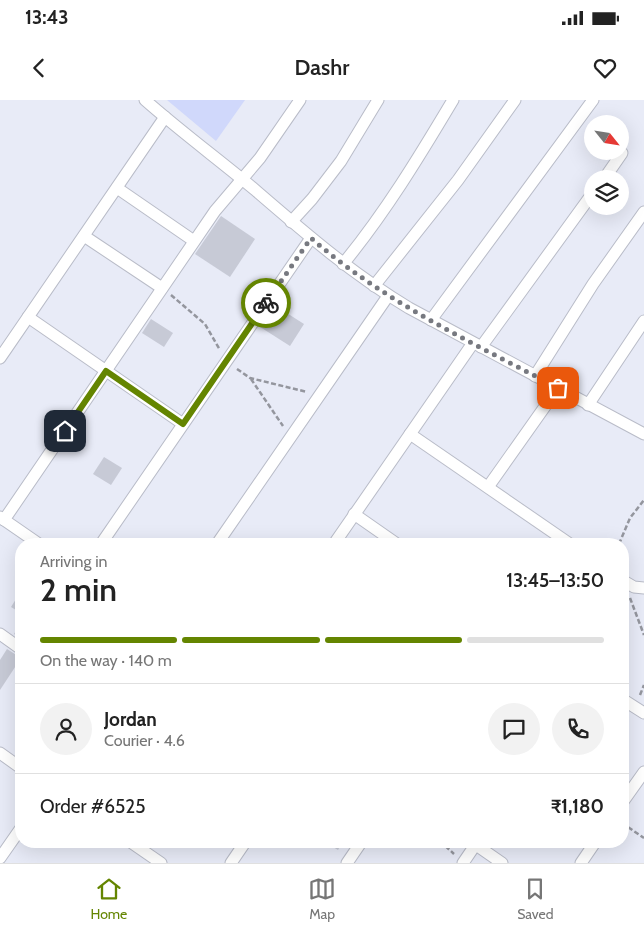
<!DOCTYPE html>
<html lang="en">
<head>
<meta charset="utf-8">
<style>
	body { margin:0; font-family:Cabin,sans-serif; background:#f2f2f2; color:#222; height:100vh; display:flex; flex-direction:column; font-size:19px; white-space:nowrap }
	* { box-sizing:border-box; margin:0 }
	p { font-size:16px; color:#767676 }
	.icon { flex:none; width:28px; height:28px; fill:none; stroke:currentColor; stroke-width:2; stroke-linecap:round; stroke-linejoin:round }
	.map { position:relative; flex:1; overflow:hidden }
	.drawer { position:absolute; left:15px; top:438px; width:614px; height:310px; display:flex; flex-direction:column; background:#fff; border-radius:20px; box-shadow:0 5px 20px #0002 }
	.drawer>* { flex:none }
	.needle { width:32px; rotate:120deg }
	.buttons { position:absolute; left:584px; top:15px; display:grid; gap:10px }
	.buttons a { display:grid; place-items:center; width:45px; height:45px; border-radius:50%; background:#fff; box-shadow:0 5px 20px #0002; font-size:25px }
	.pin { position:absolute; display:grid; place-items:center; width:42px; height:42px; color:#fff; margin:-21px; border-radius:10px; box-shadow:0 2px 8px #0006 }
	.courier { position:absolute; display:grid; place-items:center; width:50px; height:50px; margin:-25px; border:4px solid #648500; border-radius:50%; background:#fff; color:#222; box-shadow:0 1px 6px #0007 }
	.overview em { font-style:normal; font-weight:600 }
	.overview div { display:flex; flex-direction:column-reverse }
	.overview { display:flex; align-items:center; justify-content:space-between; height:85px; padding:0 25px }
	h1 { font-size:32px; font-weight:600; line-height:38px }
	.bar { display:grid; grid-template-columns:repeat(4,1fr); gap:8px 5px; align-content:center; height:60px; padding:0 25px }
	.bar i { height:6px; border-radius:4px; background:#e0e0e0 }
	.bar .current { background:#648500 }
	.bar p { grid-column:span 4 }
	.line { display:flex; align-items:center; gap:12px; padding:0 25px; border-top:1px solid #e0e0e0 }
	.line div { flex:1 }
	.round { display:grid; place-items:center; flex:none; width:52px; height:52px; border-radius:26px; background:#f2f2f2 }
	.status { display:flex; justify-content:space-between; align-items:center; height:35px; padding:0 25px; background:#fff; direction:ltr }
	.status svg { height:14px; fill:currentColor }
	header { display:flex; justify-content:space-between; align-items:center; height:65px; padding:0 25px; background:#fff; font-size:22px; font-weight:600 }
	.tab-bar { display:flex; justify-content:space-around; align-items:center; height:70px; border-top:1px solid #e0e0e0; background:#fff; font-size:14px; color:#767676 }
	.tab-bar a { display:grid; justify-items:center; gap:2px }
	.tab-bar .current { color:#648500 }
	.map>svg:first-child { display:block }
	.green { fill:#d0d8fb }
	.building { fill:#c7cad6 }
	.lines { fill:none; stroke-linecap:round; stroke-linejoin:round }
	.minor-casing { stroke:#b9bcc8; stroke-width:13 }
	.path { stroke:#94969e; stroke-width:2.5; stroke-dasharray:5 2.5; stroke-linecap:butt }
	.minor { stroke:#fff; stroke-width:11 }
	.done { stroke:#777980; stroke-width:5; stroke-dasharray:0 9 }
	.route { stroke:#648500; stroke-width:6 }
</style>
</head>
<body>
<div class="status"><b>13:43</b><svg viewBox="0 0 49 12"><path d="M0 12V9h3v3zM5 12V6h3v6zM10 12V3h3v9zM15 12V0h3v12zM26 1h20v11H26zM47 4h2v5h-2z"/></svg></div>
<header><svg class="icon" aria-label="back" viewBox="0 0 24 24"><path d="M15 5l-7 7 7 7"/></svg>Dashr<svg class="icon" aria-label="heart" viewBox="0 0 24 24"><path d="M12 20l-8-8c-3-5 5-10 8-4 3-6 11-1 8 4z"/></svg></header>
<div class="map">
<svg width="644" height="763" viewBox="0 0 644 763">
	<rect width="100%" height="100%" fill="#e8ebf7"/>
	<path class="green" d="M167,0H245L216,41Z"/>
	<g class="building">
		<path d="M221,116L255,139L230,177L195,154Z"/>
		<path d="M271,203L304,224L290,246L257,225Z"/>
		<path d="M151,219L173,233L164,247L142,233Z"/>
		<path d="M104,357L122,368L111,385L93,374Z"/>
		<path d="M21,491V513L11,507Z"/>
		<path d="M21,523V538L14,534Z"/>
		<path d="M7,549L21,558L0,590V560Z"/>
		<path d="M21,594V605L16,602Z"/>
		<path d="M323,741H343L338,750Z"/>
	</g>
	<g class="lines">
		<defs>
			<g id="minor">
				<path d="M145,0C180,31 218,59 254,89C305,133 351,173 409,208L644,334"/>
				<path d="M604,79L622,53"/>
				<path d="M117,88L194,141"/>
				<path d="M291,122L312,99L341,61L378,0"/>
				<path d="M84,136L162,188"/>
				<path d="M343,164C385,113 419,57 453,0"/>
				<path d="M374,186L458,80L515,0"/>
				<path d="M28,217L183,324"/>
				<path d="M431,220L593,0"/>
				<path d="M481,247L592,94"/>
				<path d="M0,258L165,17"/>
				<path d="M535,276L593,184L644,112"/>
				<path d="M588,305L644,221"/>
				<path d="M410,334L570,444"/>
				<path d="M488,387L558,288"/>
				<path d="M354,414L397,444"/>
				<path d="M0,417L39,444"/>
				<path d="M4,420L215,111L260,58L300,0"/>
				<path d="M101,444L311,138"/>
				<path d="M217,444L388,196"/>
				<path d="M334,444L473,243"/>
				<path d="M622,480L634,487L644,488"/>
				<path d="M0,534L21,549"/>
				<path d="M622,599L644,613"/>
				<path d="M0,653L21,668"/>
				<path d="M622,703L644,672"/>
				<path d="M129,741L161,763"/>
				<path d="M476,745L502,763"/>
				<path d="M0,758L21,728"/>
				<path d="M231,763L246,741"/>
				<path d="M347,763L362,741"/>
				<path d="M463,763L478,741"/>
				<path d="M581,763L596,741"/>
			</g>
		</defs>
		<use href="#minor" class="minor-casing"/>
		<g class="path">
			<path d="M171,195L205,224L220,250"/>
			<path d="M237,269L250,278L307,292"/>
			<path d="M251,279L283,326"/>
			<path d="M619,444L630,418L644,400"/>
			<path d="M630,498L644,535"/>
			<path d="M640,595L644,585"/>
			<path d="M622,723L644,738"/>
			<path d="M440,741L454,754"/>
		</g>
		<use href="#minor" class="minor"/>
	</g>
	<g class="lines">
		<path class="done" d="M266,203L311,138C384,202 473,243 558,288"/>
		<path class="route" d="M65,331L106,271L183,324L266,203"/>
	</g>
</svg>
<div class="buttons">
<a><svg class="needle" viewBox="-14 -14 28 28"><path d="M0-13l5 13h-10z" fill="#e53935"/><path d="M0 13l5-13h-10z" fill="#767676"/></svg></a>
<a><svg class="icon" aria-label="layers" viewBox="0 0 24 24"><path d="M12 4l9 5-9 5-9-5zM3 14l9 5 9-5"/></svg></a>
</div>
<div class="pin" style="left:558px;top:288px;background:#ea580c"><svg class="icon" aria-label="bag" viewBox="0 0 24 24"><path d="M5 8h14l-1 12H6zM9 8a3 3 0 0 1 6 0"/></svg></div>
<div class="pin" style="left:65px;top:331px;background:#1f2937"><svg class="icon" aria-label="home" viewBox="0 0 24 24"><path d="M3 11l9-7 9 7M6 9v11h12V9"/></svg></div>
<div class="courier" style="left:266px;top:203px"><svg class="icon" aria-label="bike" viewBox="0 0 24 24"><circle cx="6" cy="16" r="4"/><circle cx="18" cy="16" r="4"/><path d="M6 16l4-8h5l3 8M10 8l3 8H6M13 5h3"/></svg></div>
<section class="drawer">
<div class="overview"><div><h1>2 min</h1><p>Arriving in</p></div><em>13:45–13:50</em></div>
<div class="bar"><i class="current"></i><i class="current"></i><i class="current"></i><i></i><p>On the way · 140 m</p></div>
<div class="line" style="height:90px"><a class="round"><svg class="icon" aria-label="person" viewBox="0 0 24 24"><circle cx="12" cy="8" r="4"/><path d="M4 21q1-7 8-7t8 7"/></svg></a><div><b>Jordan</b><p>Courier · 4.6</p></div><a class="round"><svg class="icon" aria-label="chat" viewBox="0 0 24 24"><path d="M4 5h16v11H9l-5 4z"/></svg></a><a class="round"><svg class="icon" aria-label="phone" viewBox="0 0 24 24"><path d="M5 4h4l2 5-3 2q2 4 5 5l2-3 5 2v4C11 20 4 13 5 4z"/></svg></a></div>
<div class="line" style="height:65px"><div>Order #6525</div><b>₹1,180</b></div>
</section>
</div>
<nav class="tab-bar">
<a class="current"><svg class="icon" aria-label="home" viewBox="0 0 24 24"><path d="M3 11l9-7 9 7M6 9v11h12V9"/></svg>Home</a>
<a><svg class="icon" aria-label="map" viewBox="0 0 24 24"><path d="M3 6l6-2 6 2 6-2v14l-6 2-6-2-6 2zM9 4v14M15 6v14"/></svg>Map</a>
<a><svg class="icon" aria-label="saved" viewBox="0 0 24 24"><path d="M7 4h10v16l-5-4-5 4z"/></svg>Saved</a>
</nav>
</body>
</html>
